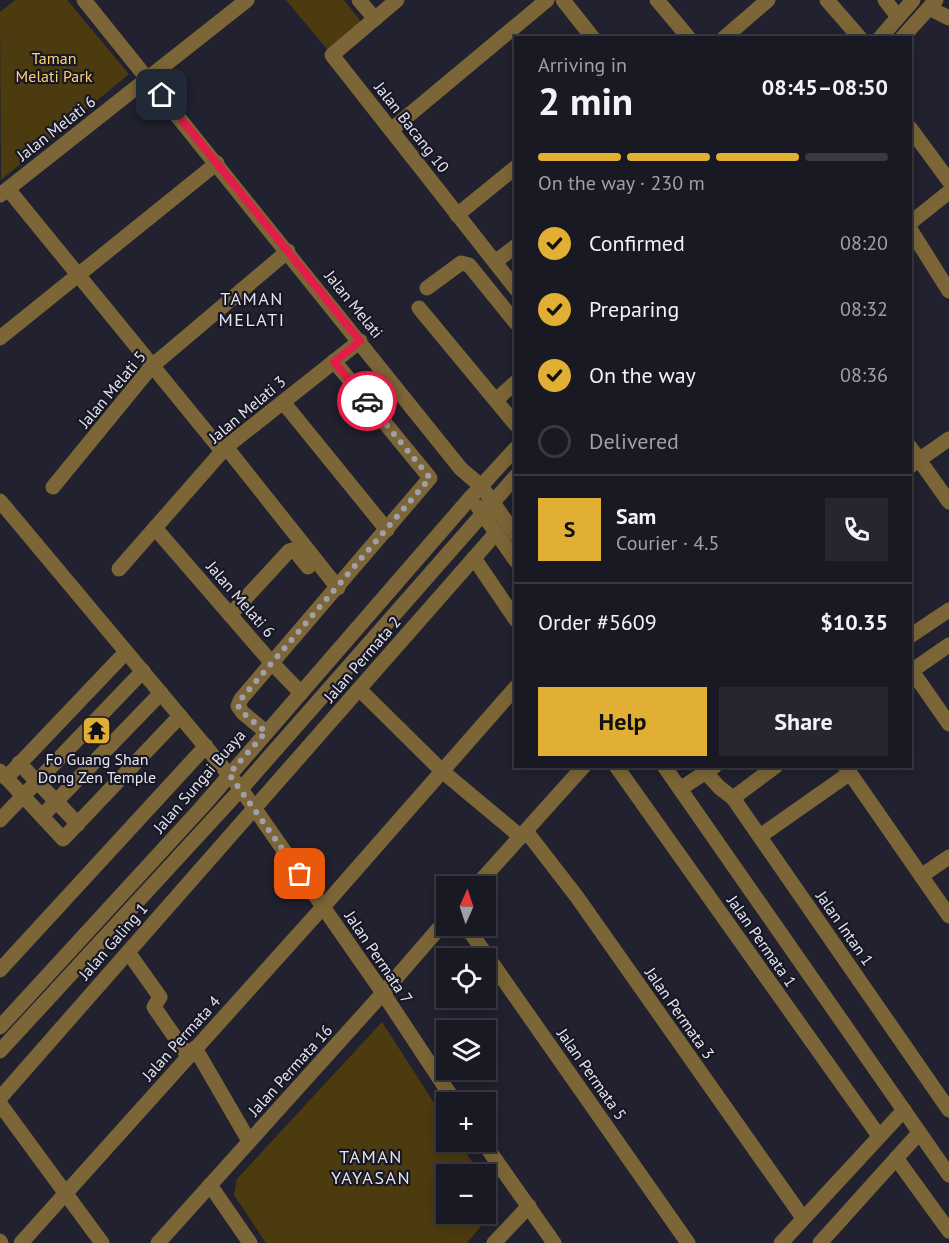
<!DOCTYPE html>
<html lang="en">
<head>
<meta charset="utf-8">
<style>
	body { margin:0; font-family:"PT Sans",sans-serif; background:#262630; color:#f1f3f6; height:100vh; display:flex; flex-direction:column; font-size:22px; white-space:nowrap }
	* { box-sizing:border-box; margin:0 }
	p { font-size:20px; color:#9fa0a6 }
	.icon { flex:none; width:33px; height:33px; fill:none; stroke:currentColor; stroke-width:2; stroke-linecap:round; stroke-linejoin:round }
	.map { position:relative; flex:1; overflow:hidden }
	.side { position:absolute; left:514px; top:36px; width:398px; height:732px; display:flex; flex-direction:column; background:#191923; border-radius:0px; box-shadow:0 3px 15px #0003,0 0 0 2px #373841 }
	.side>* { flex:none }
	.needle { width:39px; rotate:3deg }
	.buttons { position:absolute; left:436px; top:876px; display:grid; gap:12px }
	.buttons a { display:grid; place-items:center; width:60px; height:60px; border-radius:0px; background:#191923; box-shadow:0 3px 15px #0003,0 0 0 2px #373841; font-size:30px }
	.pin { position:absolute; display:grid; place-items:center; width:51px; height:51px; color:#fff; margin:-26px; border-radius:12px; box-shadow:0 3px 9px #0006 }
	.courier { position:absolute; display:grid; place-items:center; width:60px; height:60px; margin:-30px; border:4px solid #e11d48; border-radius:50%; background:#fff; color:#222; box-shadow:0 2px 8px #0007 }
	.head em { font-style:normal; font-weight:700 }
	.head div { display:flex; flex-direction:column-reverse }
	.head { display:flex; align-items:center; justify-content:space-between; height:102px; padding:0 24px }
	h1 { font-size:39px; font-weight:700; line-height:45px }
	.bar { display:grid; grid-template-columns:repeat(4,1fr); gap:9px 6px; align-content:center; height:72px; padding:0 24px }
	.bar i { height:8px; border-radius:4px; background:#373841 }
	.bar .selected { background:#e1af34 }
	.bar p { grid-column:span 4 }
	.line { display:flex; align-items:center; gap:15px; padding:0 24px; border-top:2px solid #373841 }
	.line div { flex:1 }
	.round { display:grid; place-items:center; flex:none; width:63px; height:63px; border-radius:0px; background:#262630 }
	ol { padding:0 24px; list-style:none }
	li { display:flex; align-items:center; gap:18px; height:66px }
	li p { margin-inline-start:auto }
	li .icon { padding:6px; border-radius:50%; background:#e1af34; color:#111; stroke-width:4 }
	li:last-child { color:#9fa0a6 }
	li i { width:33px; height:33px; border:3px solid #373841; border-radius:50% }
	.primary-button { display:flex; gap:12px; margin-top:auto; padding:12px 24px }
	.primary-button a { flex:1; height:69px; border-radius:0px; background:#e1af34; color:#111; font-size:24px; font-weight:700; line-height:69px; text-align:center }
	.primary-button a+a { background:#262630; color:#f1f3f6 }
	.map>svg:first-child { display:block }
	.green { fill:#4d3b10 }
	.lines { fill:none; stroke-linecap:round; stroke-linejoin:round }
	.minor { stroke:#7c6637; stroke-width:15 }
	.done { stroke:#a0a0ac; stroke-width:6; stroke-dasharray:0 10.8 }
	.route { stroke:#e11d48; stroke-width:8 }
	.labels { text-anchor:middle; dominant-baseline:central; stroke-width:4.5; stroke-linejoin:round; paint-order:stroke }
	.park-label { font-size:16px; fill:#fed26e; stroke:#181725 }
	.street-label { font-size:16px; fill:#e5e5f0; stroke:#181725 }
	.poi-label { font-size:16px; fill:#e5e5f0; stroke:#181725 }
	.neighbourhood-label { font-size:18px; letter-spacing:1.5px; fill:#e5e5f0; stroke:#181725 }
</style>
</head>
<body>
<div class="map">
<svg width="949" height="1243" viewBox="0 0 949 1243">
	<rect width="100%" height="100%" fill="#21212f"/>
	<g class="green">
		<path d="M15,0H67L129,74L1,180L0,12Z"/>
		<path d="M286,0H344L365,27L332,55Z"/>
		<path d="M382,1022L447,1123V1142H459L480,1174H447V1214H486V1184L499,1205L467,1243H266L234,1195L237,1179Z"/>
	</g>
	<g class="lines">
		<g class="minor">
			<path d="M84,0L461,469L481,486L516,535"/>
			<path d="M359,0L375,19"/>
			<path d="M397,0L332,55L516,289"/>
			<path d="M563,0L593,38"/>
			<path d="M657,0L689,38"/>
			<path d="M827,0L860,38"/>
			<path d="M885,0L898,17"/>
			<path d="M929,8L949,18"/>
			<path d="M724,38L768,0"/>
			<path d="M880,38L913,0"/>
			<path d="M902,38L936,0"/>
			<path d="M910,128L949,181"/>
			<path d="M391,130L547,0"/>
			<path d="M8,189L222,451"/>
			<path d="M0,195L247,0"/>
			<path d="M457,215L516,167"/>
			<path d="M910,223L949,192"/>
			<path d="M910,229L949,291"/>
			<path d="M495,262L516,246"/>
			<path d="M427,288L461,263L469,265L516,323"/>
			<path d="M419,308L516,425"/>
			<path d="M0,338L217,163"/>
			<path d="M496,400L516,382"/>
			<path d="M283,402L387,530"/>
			<path d="M226,447L338,588"/>
			<path d="M910,447L949,502"/>
			<path d="M910,466L949,439"/>
			<path d="M53,487L152,366L288,251"/>
			<path d="M0,501L241,789L383,993L455,1102"/>
			<path d="M478,507L516,561"/>
			<path d="M155,528L271,662L301,693"/>
			<path d="M474,558L516,620"/>
			<path d="M119,569L226,447L360,341"/>
			<path d="M230,615L289,551L292,550L296,552L308,567"/>
			<path d="M910,636L949,610"/>
			<path d="M912,671L949,724"/>
			<path d="M910,672L949,645"/>
			<path d="M359,689L442,771L521,837"/>
			<path d="M266,732L243,713L238,706L241,699L430,478L334,361"/>
			<path d="M19,763L78,824"/>
			<path d="M616,766L879,1136"/>
			<path d="M664,766L949,1175"/>
			<path d="M845,766L949,916"/>
			<path d="M0,771L63,839L180,716"/>
			<path d="M706,773L720,788L733,798L949,1110"/>
			<path d="M6,778L126,652"/>
			<path d="M680,789L715,766"/>
			<path d="M733,798L776,766"/>
			<path d="M42,816L161,693"/>
			<path d="M0,820L143,671"/>
			<path d="M526,831L577,897L803,1218"/>
			<path d="M760,836L850,773"/>
			<path d="M921,876L949,857"/>
			<path d="M476,886L584,766"/>
			<path d="M466,926L688,1243"/>
			<path d="M128,952L160,997L154,1007L188,1056"/>
			<path d="M0,970L206,746"/>
			<path d="M0,1027L202,807L471,497L516,448"/>
			<path d="M195,1048L249,1141"/>
			<path d="M0,1051L241,789L516,476"/>
			<path d="M0,1098L496,533"/>
			<path d="M0,1104L102,1243"/>
			<path d="M483,1142L554,1243"/>
			<path d="M896,1158L949,1231"/>
			<path d="M210,1185L250,1243"/>
			<path d="M0,1241L1,1243"/>
			<path d="M21,1243L323,907L516,687"/>
			<path d="M158,1243L383,993L447,919"/>
			<path d="M494,1243L529,1206"/>
			<path d="M781,1243L904,1110"/>
			<path d="M820,1243L919,1133"/>
		</g>
	</g>
	<g class="lines">
		<path class="done" d="M300,874L229,774L266,732L243,713L238,706L241,699L430,478L367,401"/>
		<path class="route" d="M162,95L360,341L334,362L367,401"/>
	</g>
	<defs>
		<symbol id="temple-square" viewBox="-11 -11 22 22"><rect x="-9" y="-9" width="18" height="18" rx="4" fill="#e1af34" stroke="#181725"/><path d="M0-6L5-2H3V0L6.5 2.5H4V6H1.5V3h-3V6H-4V2.5H-6.5L-3 0V-2H-5Z" fill="#111"/></symbol>
	</defs>
	<g fill-rule="evenodd">
		<use href="#temple-square" x="80" y="714" width="33" height="33"/>
	</g>
	<g class="labels">
		<g class="park-label">
			<text x="54" y="58">Taman<tspan x="54" dy="18">Melati Park</tspan></text>
		</g>
		<g class="street-label">
			<text transform="translate(412 127) rotate(52)">Jalan Bacang 10</text>
			<text transform="translate(56 128) rotate(-38)">Jalan Melati 6</text>
			<text transform="translate(354 304) rotate(51)">Jalan Melati</text>
			<text transform="translate(112 389) rotate(-50)">Jalan Melati 5</text>
			<text transform="translate(247 409) rotate(-40)">Jalan Melati 3</text>
			<text transform="translate(241 599) rotate(49)">Jalan Melati 6</text>
			<text transform="translate(362 659) rotate(-49)">Jalan Permata 2</text>
			<text transform="translate(199 781) rotate(-49)">Jalan Sungai Buaya</text>
			<text transform="translate(845 928) rotate(55)">Jalan Intan 1</text>
			<text transform="translate(113 941) rotate(-49)">Jalan Galing 1</text>
			<text transform="translate(762 941) rotate(55)">Jalan Permata 1</text>
			<text transform="translate(379 957) rotate(56)">Jalan Permata 7</text>
			<text transform="translate(680 1013) rotate(55)">Jalan Permata 3</text>
			<text transform="translate(181 1038) rotate(-48)">Jalan Permata 4</text>
			<text transform="translate(290 1070) rotate(-48)">Jalan Permata 16</text>
			<text transform="translate(592 1074) rotate(55)">Jalan Permata 5</text>
		</g>
		<g class="poi-label">
			<text x="97" y="759">Fo Guang Shan<tspan x="97" dy="18">Dong Zen Temple</tspan></text>
		</g>
		<g class="neighbourhood-label">
			<text x="252" y="298">TAMAN<tspan x="252" dy="21">MELATI</tspan></text>
			<text x="371" y="1156">TAMAN<tspan x="371" dy="21">YAYASAN</tspan></text>
		</g>
	</g>
</svg>
<div class="buttons">
<a><svg class="needle" viewBox="-14 -14 28 28"><path d="M0-13l5 13h-10z" fill="#e53935"/><path d="M0 13l5-13h-10z" fill="#9fa0a6"/></svg></a>
<a><svg class="icon" aria-label="locate" viewBox="0 0 24 24"><circle cx="12" cy="12" r="6"/><path d="M12 2v4M12 18v4M2 12h4M18 12h4"/></svg></a>
<a><svg class="icon" aria-label="layers" viewBox="0 0 24 24"><path d="M12 4l9 5-9 5-9-5zM3 14l9 5 9-5"/></svg></a>
<a>+</a>
<a>−</a>
</div>
<div class="pin" style="left:300px;top:874px;background:#ea580c"><svg class="icon" aria-label="bag" viewBox="0 0 24 24"><path d="M5 8h14l-1 12H6zM9 8a3 3 0 0 1 6 0"/></svg></div>
<div class="pin" style="left:162px;top:95px;background:#1f2937"><svg class="icon" aria-label="home" viewBox="0 0 24 24"><path d="M3 11l9-7 9 7M6 9v11h12V9"/></svg></div>
<div class="courier" style="left:367px;top:401px"><svg class="icon" aria-label="car" viewBox="0 0 24 24"><path d="M5 17H2v-5l4-1 3-4h7l3 4 3 1v5h-3M9 17h6M6 11h13"/><circle cx="7" cy="17" r="2"/><circle cx="17" cy="17" r="2"/></svg></div>
<section class="side">
<div class="head"><div><h1>2 min</h1><p>Arriving in</p></div><em>08:45–08:50</em></div>
<div class="bar"><i class="selected"></i><i class="selected"></i><i class="selected"></i><i></i><p>On the way · 230 m</p></div>
<ol>
<li><svg class="icon" aria-label="check" viewBox="0 0 24 24"><path d="M5 12l5 5 9-10"/></svg>Confirmed<p>08:20</p></li>
<li><svg class="icon" aria-label="check" viewBox="0 0 24 24"><path d="M5 12l5 5 9-10"/></svg>Preparing<p>08:32</p></li>
<li><svg class="icon" aria-label="check" viewBox="0 0 24 24"><path d="M5 12l5 5 9-10"/></svg>On the way<p>08:36</p></li>
<li><i></i>Delivered</li>
</ol>
<div class="line" style="height:108px"><b class="round" style="background:#e1af34;color:#111">S</b><div><b>Sam</b><p>Courier · 4.5</p></div><a class="round"><svg class="icon" aria-label="phone" viewBox="0 0 24 24"><path d="M5 4h4l2 5-3 2q2 4 5 5l2-3 5 2v4C11 20 4 13 5 4z"/></svg></a></div>
<div class="line" style="height:78px"><div>Order #5609</div><b>$10.35</b></div>
<div class="primary-button"><a>Help</a><a>Share</a></div>
</section>
</div>
</body>
</html>
